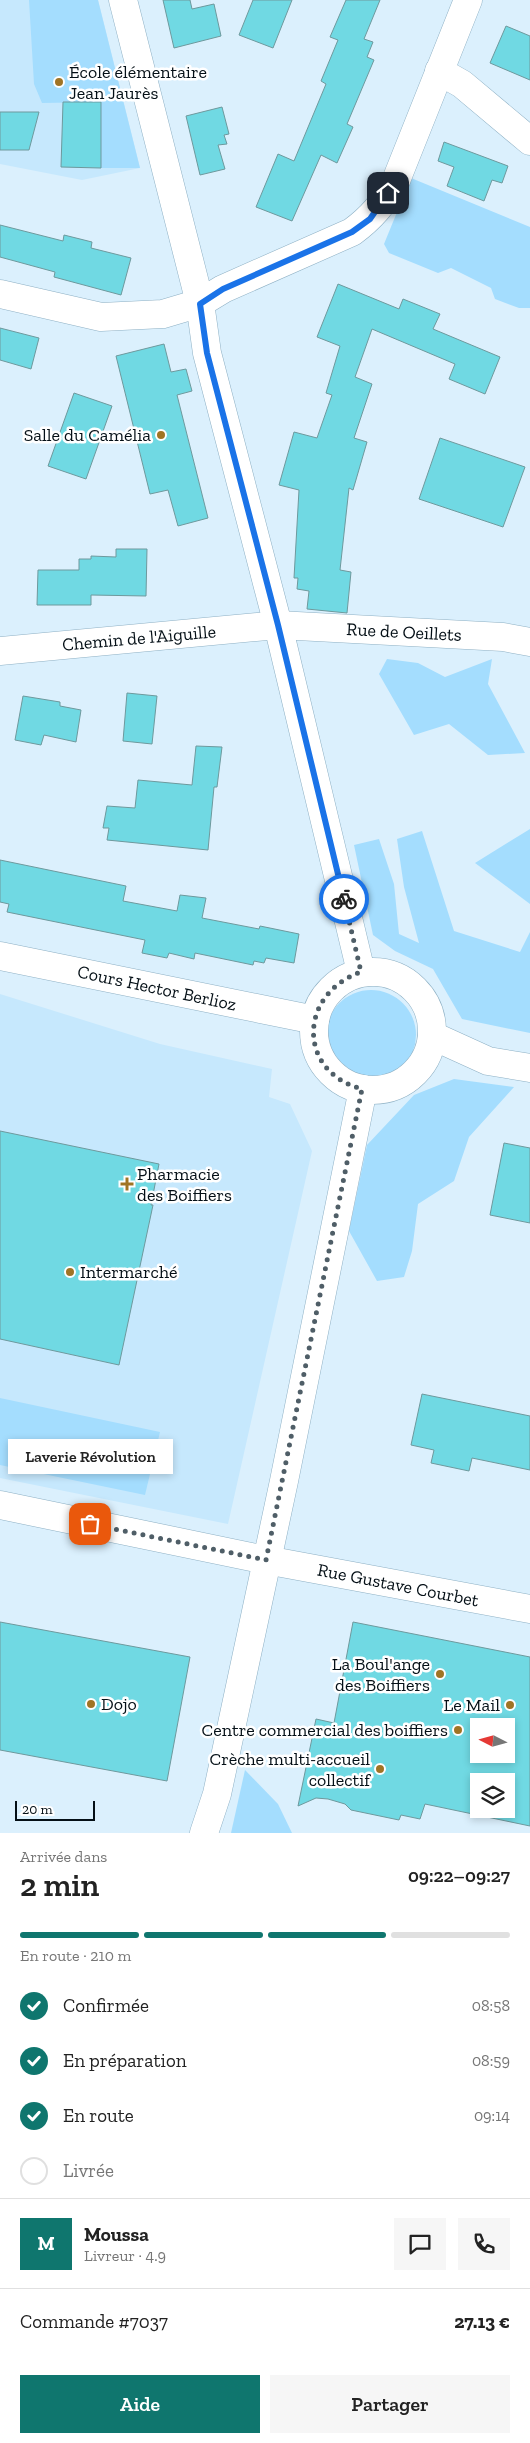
<!DOCTYPE html>
<html lang="fr">
<head>
<meta charset="utf-8">
<style>
	body { margin:0; font-family:"Zilla Slab",serif; background:#f6f6f6; color:#222; height:100vh; display:flex; flex-direction:column; font-size:19px; white-space:nowrap }
	* { box-sizing:border-box; margin:0 }
	p { font-size:16px; color:#767676 }
	.icon { flex:none; width:28px; height:28px; fill:none; stroke:currentColor; stroke-width:2; stroke-linecap:round; stroke-linejoin:round }
	.map { position:relative; height:1833px; overflow:hidden }
	.details { display:flex; flex-direction:column; background:#fff; flex:1 }
	.details>* { flex:none }
	.needle { width:32px; rotate:276deg }
	.tools { position:absolute; left:470px; top:1718px; display:grid; gap:10px }
	.tools a { display:grid; place-items:center; width:45px; height:45px; border-radius:0px; background:#fff; box-shadow:0 2px 8px #0003; font-size:25px }
	.scale { position:absolute; left:15px; bottom:12px; width:80px; box-sizing:border-box; padding-left:5px; border:2px solid #040f16; border-top:0; font-size:14px; line-height:18px; white-space:nowrap; color:#040f16; -webkit-text-stroke:4px #fff; paint-order:stroke }
	.pin { position:absolute; display:grid; place-items:center; width:42px; height:42px; color:#fff; margin:-21px; border-radius:10px; box-shadow:0 2px 8px #0006 }
	.courier { position:absolute; display:grid; place-items:center; width:50px; height:50px; margin:-25px; border:4px solid #1a73e8; border-radius:50%; background:#fff; color:#222; box-shadow:0 1px 6px #0007 }
	.bubble { position:absolute; height:35px; border-radius:0px; background:#fff; box-shadow:0 2px 8px #0003; font-size:16px; font-weight:600; line-height:35px; text-align:center }
	.headline em { font-style:normal; font-weight:600 }
	.headline div { display:flex; flex-direction:column-reverse }
	.headline { display:flex; align-items:center; justify-content:space-between; height:85px; padding:0 20px }
	h1 { font-size:32px; font-weight:600; line-height:38px }
	.bar { display:grid; grid-template-columns:repeat(4,1fr); gap:8px 5px; align-content:center; height:60px; padding:0 20px }
	.bar i { height:6px; border-radius:4px; background:#e0e0e0 }
	.bar .active { background:#0f766e }
	.bar p { grid-column:span 4 }
	.line { display:flex; align-items:center; gap:12px; padding:0 20px; border-top:1px solid #e0e0e0 }
	.line div { flex:1 }
	.round { display:grid; place-items:center; flex:none; width:52px; height:52px; border-radius:0px; background:#f6f6f6 }
	ol { padding:0 20px; list-style:none }
	li { display:flex; align-items:center; gap:15px; height:55px }
	li p { margin-inline-start:auto }
	li .icon { padding:5px; border-radius:50%; background:#0f766e; color:#fff; stroke-width:4 }
	li:last-child { color:#767676 }
	li i { width:28px; height:28px; border:2px solid #e0e0e0; border-radius:50% }
	.primary-button { display:flex; gap:10px; margin-top:auto; padding:10px 20px }
	.primary-button a { flex:1; height:58px; border-radius:0px; background:#0f766e; color:#fff; font-size:20px; font-weight:600; line-height:58px; text-align:center }
	.primary-button a+a { background:#f6f6f6; color:#222 }
	.map>svg:first-child { display:block }
	.built { fill:#c6e8fd }
	.green { fill:#a4ddfe }
	.building { fill:#70d9e3; stroke:#6e999d; fill-rule:evenodd }
	.lines { fill:none; stroke-linecap:round; stroke-linejoin:round }
	.street-casing { stroke:#8eb0c4; stroke-width:29 }
	.secondary-casing { stroke:#8eb0c4; stroke-width:29 }
	.street { stroke:#fff; stroke-width:28 }
	.secondary { stroke:#fff; stroke-width:28 }
	.done { stroke:#4f5e67; stroke-width:5; stroke-dasharray:0 9 }
	.route { stroke:#1a73e8; stroke-width:6 }
	.poi-dot { fill:#a07425; stroke:#fff; stroke-width:2 }
	.labels { text-anchor:middle; dominant-baseline:central; stroke-width:5; stroke-linejoin:round; paint-order:stroke }
	.poi-label { font-size:18px; fill:#040f16; stroke:#fff; text-anchor:end }
	.street-label { font-size:18px; fill:#040f16; stroke:#fff }
</style>
</head>
<body>
<div class="map">
<svg width="530" height="1833" viewBox="0 0 530 1833">
	<rect width="100%" height="100%" fill="#dbf0fd"/>
	<g class="built">
		<path d="M0,0H98L140,168L82,180L0,164Z"/>
		<path d="M0,994L160,1044L272,1069L269,1097L290,1104L312,1151L228,1524L0,1478Z"/>
	</g>
	<g class="green">
		<path d="M29,0H98L140,168H96L97,135H101V102L42,103L34,84Z"/>
		<path d="M411,178L530,227V308H519L495,299L491,288L451,268L438,273L389,253L384,244Z"/>
		<path d="M387,659L418,663L445,677L492,659L488,684L525,753L488,755L449,724L414,735L379,674Z"/>
		<path d="M530,829V904L475,863Z"/>
		<path d="M422,831L454,931L520,952L530,932V1033L462,1019L433,969L395,951L373,935L354,845L379,839L394,884L399,934L419,943L404,887L397,839Z"/>
		<circle cx="371" cy="1035" r="45"/>
		<path d="M454,1079L514,1087L469,1137L454,1181L418,1204L412,1251L404,1277L377,1281L349,1231L367,1145L414,1095Z"/>
		<path d="M0,1398L160,1432L145,1495L0,1465Z"/>
		<path d="M245,1770L278,1804L292,1833H231Z"/>
	</g>
	<g class="building">
		<path d="M163,0H190L192,9L214,4L221,36L174,48Z"/>
		<path d="M253,0H292L273,48L239,35Z"/>
		<path d="M346,0H380L364,39L373,42L367,57L374,60L347,124L353,127L337,163L321,155L292,221L256,207L278,154L294,161L326,84L321,81L338,40L330,37Z"/>
		<path d="M506,26L530,36V80L490,63Z"/>
		<path d="M63,102H101V168L61,167Z"/>
		<path d="M222,107L229,134L224,135L227,144L218,145L225,169L200,175L186,116Z"/>
		<path d="M0,112H39L29,150H0Z"/>
		<path d="M444,142L508,166L502,183L492,180L484,201L447,186L454,167L438,161Z"/>
		<path d="M0,225L63,241L64,235L92,242L91,248L131,258L121,295L54,277L55,272L0,257Z"/>
		<path d="M338,284L399,309L403,299L440,314L433,329L500,357L485,394L449,379L455,364L372,329L355,377L372,384L354,438L367,442L353,490L349,488L340,570L351,572L347,613L307,609L309,591L297,589L298,578H294L299,490L279,485L294,432L317,438L332,395L326,393L340,346L317,337Z"/>
		<path d="M0,328L39,338L31,369L0,360Z"/>
		<path d="M164,344L171,372L186,369L192,391L177,395L208,518L178,526L168,490L150,494L116,356Z"/>
		<path d="M74,393L112,406L86,479L48,466Z"/>
		<path d="M440,438L525,467L503,527L419,499Z"/>
		<path d="M116,549H147L146,596L91,595V605H37L38,570H79V559H91V556L116,557Z"/>
		<path d="M127,693L157,696L152,744L123,741Z"/>
		<path d="M23,696L60,702V706L81,710L76,742L44,735L41,745L15,740Z"/>
		<path d="M196,746L222,747L217,787H214L208,850L107,840L109,828H103L107,806L135,808L138,780L192,785Z"/>
		<path d="M0,860L126,886L123,901L177,911L180,895L206,898L202,918L259,929L260,926L299,934L294,963L266,958L264,963L254,961L253,965L195,953L194,959L169,953L167,958L142,953L145,940L7,912L9,904L0,902Z"/>
		<path d="M0,1131L159,1164L151,1205H153L119,1365L0,1339Z"/>
		<path d="M504,1143L530,1148V1223L490,1215Z"/>
		<path d="M422,1394L530,1416V1470L472,1458L469,1471L431,1463L434,1450L411,1445Z"/>
		<path d="M0,1622L190,1657L167,1781L0,1750Z"/>
		<path d="M353,1622L530,1657V1826L425,1804L420,1819L401,1815L399,1820L351,1810L345,1804L328,1799L316,1798L298,1806L316,1719L334,1723ZM479,1726H506V1754H479ZM479,1781H506V1809H479Z"/>
	</g>
	<g class="lines">
		<defs>
			<g id="street">
				<path d="M439,71L462,84L530,141"/>
				<path d="M0,294L101,317L163,314L200,303L223,289L352,232C371,218 383,204 395,183L468,0"/>
				<path d="M0,651L278,625L503,637L530,642"/>
				<path d="M0,956L315,1020"/>
				<path d="M433,1036L488,1061L530,1068"/>
				<path d="M0,1505L266,1560L530,1609"/>
			</g>
			<g id="secondary">
				<path d="M123,0L200,303L207,353L278,625L361,972"/>
				<circle cx="373" cy="1031" r="59"/>
				<path d="M204,1833L217,1794L284,1481L363,1089"/>
			</g>
		</defs>
		<use href="#street" class="street-casing"/>
		<use href="#secondary" class="secondary-casing"/>
		<use href="#street" class="street"/>
		<use href="#secondary" class="secondary"/>
	</g>
	<g class="lines">
		<path class="done" d="M90,1524L266,1560L362,1089C297,1072 298,994 361,972L344,899"/>
		<path class="route" d="M344,899L278,625L207,353L200,304L223,289L352,232L370,219L388,193"/>
	</g>
	<g class="poi-dot">
		<circle cx="59" cy="82" r="5"/>
		<circle cx="161" cy="435" r="5"/>
		<path d="M124.5 1176.5h5v5h5v5h-5v5h-5v-5h-5v-5h5z"/>
		<circle cx="70" cy="1272" r="5"/>
		<circle cx="440" cy="1674" r="5"/>
		<circle cx="91" cy="1704" r="5"/>
		<circle cx="510" cy="1705" r="5"/>
		<circle cx="458" cy="1730" r="5"/>
		<circle cx="380" cy="1769" r="5"/>
	</g>
	<g class="labels">
		<g class="poi-label">
			<text x="69" y="72" text-anchor="start">École élémentaire<tspan x="69" dy="21">Jean Jaurès</tspan></text>
			<text x="151" y="435">Salle du Camélia</text>
			<text x="137" y="1174" text-anchor="start">Pharmacie<tspan x="137" dy="21">des Boiffiers</tspan></text>
			<text x="80" y="1272" text-anchor="start">Intermarché</text>
			<text x="430" y="1664">La Boul'ange<tspan x="430" dy="21">des Boiffiers</tspan></text>
			<text x="101" y="1704" text-anchor="start">Dojo</text>
			<text x="500" y="1705">Le Mail</text>
			<text x="448" y="1730">Centre commercial des boiffiers</text>
			<text x="370" y="1759">Crèche multi-accueil<tspan x="370" dy="21">collectif</tspan></text>
		</g>
		<g class="street-label">
			<text transform="translate(404 632) rotate(3)">Rue de Oeillets</text>
			<text transform="translate(139 638) rotate(-5)">Chemin de l'Aiguille</text>
			<text transform="translate(157 988) rotate(12)">Cours Hector Berlioz</text>
			<text transform="translate(398 1585) rotate(11)">Rue Gustave Courbet</text>
		</g>
	</g>
</svg>
<div class="tools">
<a><svg class="needle" viewBox="-14 -14 28 28"><path d="M0-13l5 13h-10z" fill="#e53935"/><path d="M0 13l5-13h-10z" fill="#767676"/></svg></a>
<a><svg class="icon" aria-label="layers" viewBox="0 0 24 24"><path d="M12 4l9 5-9 5-9-5zM3 14l9 5 9-5"/></svg></a>
</div>
<div class="scale">20 m</div>
<div class="pin" style="left:90px;top:1524px;background:#ea580c"><svg class="icon" aria-label="bag" viewBox="0 0 24 24"><path d="M5 8h14l-1 12H6zM9 8a3 3 0 0 1 6 0"/></svg></div>
<div class="pin" style="left:388px;top:193px;background:#1f2937"><svg class="icon" aria-label="home" viewBox="0 0 24 24"><path d="M3 11l9-7 9 7M6 9v11h12V9"/></svg></div>
<div class="courier" style="left:344px;top:899px"><svg class="icon" aria-label="bike" viewBox="0 0 24 24"><circle cx="6" cy="16" r="4"/><circle cx="18" cy="16" r="4"/><path d="M6 16l4-8h5l3 8M10 8l3 8H6M13 5h3"/></svg></div>
<div class="bubble" style="left:8px;top:1439px;width:165px">Laverie Révolution</div>
</div>
<section class="details">
<div class="headline"><div><h1>2 min</h1><p>Arrivée dans</p></div><em>09:22–09:27</em></div>
<div class="bar"><i class="active"></i><i class="active"></i><i class="active"></i><i></i><p>En route · 210 m</p></div>
<ol>
<li><svg class="icon" aria-label="check" viewBox="0 0 24 24"><path d="M5 12l5 5 9-10"/></svg>Confirmée<p>08:58</p></li>
<li><svg class="icon" aria-label="check" viewBox="0 0 24 24"><path d="M5 12l5 5 9-10"/></svg>En préparation<p>08:59</p></li>
<li><svg class="icon" aria-label="check" viewBox="0 0 24 24"><path d="M5 12l5 5 9-10"/></svg>En route<p>09:14</p></li>
<li><i></i>Livrée</li>
</ol>
<div class="line" style="height:90px"><b class="round" style="background:#0f766e;color:#fff">M</b><div><b>Moussa</b><p>Livreur · 4.9</p></div><a class="round"><svg class="icon" aria-label="chat" viewBox="0 0 24 24"><path d="M4 5h16v11H9l-5 4z"/></svg></a><a class="round"><svg class="icon" aria-label="phone" viewBox="0 0 24 24"><path d="M5 4h4l2 5-3 2q2 4 5 5l2-3 5 2v4C11 20 4 13 5 4z"/></svg></a></div>
<div class="line" style="height:65px"><div>Commande #7037</div><b>27.13 €</b></div>
<div class="primary-button"><a>Aide</a><a>Partager</a></div>
</section>
</body>
</html>
